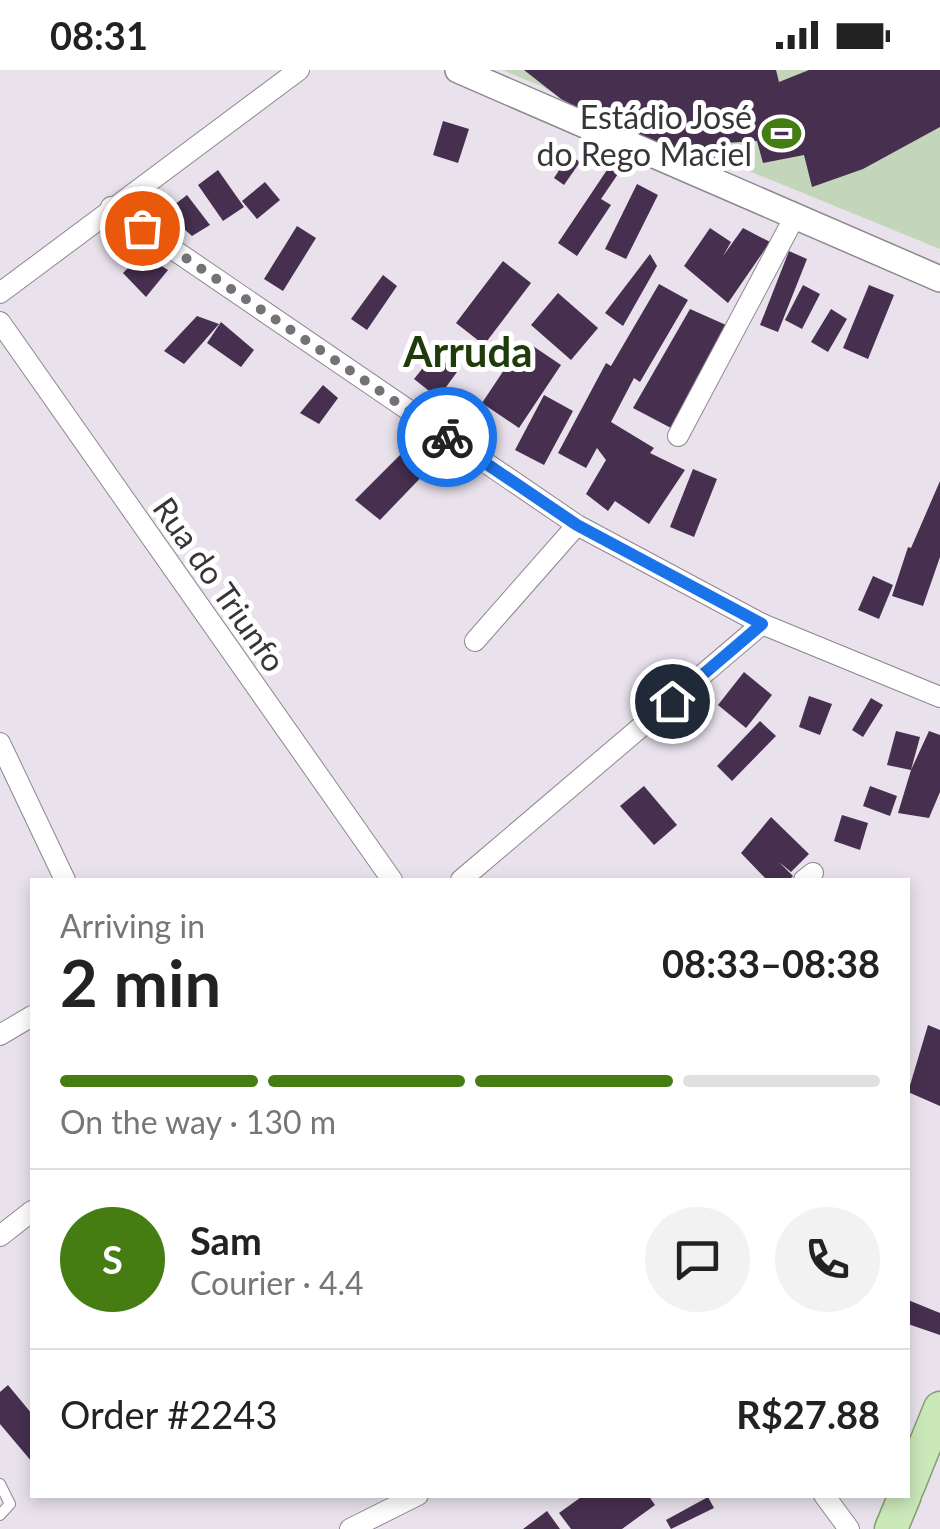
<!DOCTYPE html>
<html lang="en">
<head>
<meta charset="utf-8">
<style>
	body { margin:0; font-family:Lato,sans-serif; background:#f2f2f2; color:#222; height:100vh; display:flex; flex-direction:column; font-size:38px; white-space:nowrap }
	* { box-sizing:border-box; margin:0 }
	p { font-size:32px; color:#767676 }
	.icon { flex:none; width:55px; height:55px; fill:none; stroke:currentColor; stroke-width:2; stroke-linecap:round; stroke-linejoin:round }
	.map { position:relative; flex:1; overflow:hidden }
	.sheet { position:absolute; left:30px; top:808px; width:880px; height:620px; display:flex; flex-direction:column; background:#fff; border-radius:0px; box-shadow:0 5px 15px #0003 }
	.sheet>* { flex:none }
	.pin { position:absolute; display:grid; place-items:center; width:85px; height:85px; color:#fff; margin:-42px; border:5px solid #fff; border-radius:50%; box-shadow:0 2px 10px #0007 }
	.courier { position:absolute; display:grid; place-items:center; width:100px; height:100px; margin:-50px; border:8px solid #1a73e8; border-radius:50%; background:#fff; color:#222; box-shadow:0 2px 12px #0007 }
	.overview em { font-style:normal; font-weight:700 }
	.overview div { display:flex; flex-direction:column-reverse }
	.overview { display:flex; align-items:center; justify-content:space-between; height:170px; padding:0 30px }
	h1 { font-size:65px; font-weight:700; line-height:75px }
	.bar { display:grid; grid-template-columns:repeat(4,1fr); gap:15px 10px; align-content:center; height:120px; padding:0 30px }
	.bar i { height:12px; border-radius:8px; background:#e0e0e0 }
	.bar .selected { background:#467d12 }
	.bar p { grid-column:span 4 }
	.line { display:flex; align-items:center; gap:25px; padding:0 30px; border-top:2px solid #e0e0e0 }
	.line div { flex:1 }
	.round { display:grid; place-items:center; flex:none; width:105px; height:105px; border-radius:52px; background:#f2f2f2 }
	.status { display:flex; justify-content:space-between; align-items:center; height:70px; padding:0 50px; background:#fff; direction:ltr }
	.status svg { height:28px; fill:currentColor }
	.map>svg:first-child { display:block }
	.green { fill:#c3d6b9 }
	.building { fill:#462f4f }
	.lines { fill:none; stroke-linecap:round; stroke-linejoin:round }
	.service-casing { stroke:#8e8890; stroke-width:12 }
	.minor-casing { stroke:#8e8890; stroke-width:22 }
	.tertiary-casing { stroke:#8e8890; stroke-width:28 }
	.primary-casing { stroke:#81a06e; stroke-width:35 }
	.service { stroke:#fff; stroke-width:10 }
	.minor { stroke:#fff; stroke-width:20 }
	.tertiary { stroke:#fff; stroke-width:25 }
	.primary { stroke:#cbe8b9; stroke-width:32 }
	.done { stroke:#757277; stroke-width:10; stroke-dasharray:0 18 }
	.route { stroke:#1a73e8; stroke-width:12 }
	.labels { text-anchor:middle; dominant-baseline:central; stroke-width:10; stroke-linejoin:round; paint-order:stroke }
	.poi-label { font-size:32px; fill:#373538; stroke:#fff; text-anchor:end }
	.street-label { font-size:32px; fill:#373538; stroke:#fff }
	.district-label { font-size:42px; font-weight:bold; fill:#203b0a; stroke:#fff }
</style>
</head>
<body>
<div class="status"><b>08:31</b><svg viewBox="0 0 49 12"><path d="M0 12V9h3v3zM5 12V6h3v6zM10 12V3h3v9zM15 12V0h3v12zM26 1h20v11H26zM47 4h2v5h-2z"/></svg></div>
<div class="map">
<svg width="940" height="1459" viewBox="0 0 940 1459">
	<rect width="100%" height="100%" fill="#e9e2ec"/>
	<path class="green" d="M502,0H940V179L722,90L718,98L609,54L541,16Z"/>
	<g class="building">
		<path d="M524,0H776L779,12L809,0H940V57L863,99L812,117L804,85L763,93L757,71L725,73L718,98L609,54L561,29Z"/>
		<path d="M443,51L469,59L458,93L433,85Z"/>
		<path d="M569,85L580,92L564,115L554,108Z"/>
		<path d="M611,94L620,101L601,129L611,135L577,186L558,173Z"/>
		<path d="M218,100L244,137L223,151L198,115Z"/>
		<path d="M265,112L280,130L257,149L242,131Z"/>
		<path d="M637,114L658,125L626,189L605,179Z"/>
		<path d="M187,125L210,155L192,166L165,142Z"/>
		<path d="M297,156L316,168L283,221L264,209Z"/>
		<path d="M710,158L731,172L723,186L743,158L770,172L728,233L684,196Z"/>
		<path d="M789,181L807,189L778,262L760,255Z"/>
		<path d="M142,184L168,200L146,227L123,203Z"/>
		<path d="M650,184L657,196L623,256L605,243Z"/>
		<path d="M503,191L531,213L484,275L456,253Z"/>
		<path d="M383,205L397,216L367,260L351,249Z"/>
		<path d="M659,214L688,230L640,312L634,308L611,352L654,378L650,383L685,400L649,454L615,431L608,441L586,424L606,390L597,378L586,398L558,383L606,293L611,296Z"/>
		<path d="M803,215L820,224L802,259L785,250Z"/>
		<path d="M869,215L894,225L868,289L843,278Z"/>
		<path d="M558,223L598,258L571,290L531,255Z"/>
		<path d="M690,239L726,255L671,358L633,338Z"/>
		<path d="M831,239L847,249L828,282L811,272Z"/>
		<path d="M197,246L219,254L184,294L164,281Z"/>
		<path d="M221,252L254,280L241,297L207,273Z"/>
		<path d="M524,270L561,295L519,358L482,333Z"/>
		<path d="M434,284L457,302L438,328L414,309Z"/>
		<path d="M323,315L338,328L319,354L300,343Z"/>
		<path d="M544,325L573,341L544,395L515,380Z"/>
		<path d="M407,378L430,398L380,450L355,430Z"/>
		<path d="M693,399L717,409L694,467L670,457Z"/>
		<path d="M940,411V487L923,536L892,526L908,477L911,478Z"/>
		<path d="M873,506L893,515L879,549L858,540Z"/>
		<path d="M744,602L772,625L746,658L718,635Z"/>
		<path d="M809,626L832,634L820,665L799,657Z"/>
		<path d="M871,628L883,635L863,667L852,660Z"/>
		<path d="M760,651L776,666L732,711L717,696Z"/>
		<path d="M896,661L920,667L911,700L929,661L940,665V722L929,748L898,743L911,700L887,695Z"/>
		<path d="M644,716L677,755L654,775L620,736Z"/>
		<path d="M870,716L897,726L890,746L863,736Z"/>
		<path d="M842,745L868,753L860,780L834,771Z"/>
		<path d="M771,747L809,784L791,802L779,792L793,806L789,810H767L741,783Z"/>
		<path d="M928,955L940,960V1036L908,1022Z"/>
		<path d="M908,1230L940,1243V1265L908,1254Z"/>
		<path d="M8,1315L32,1344V1392L0,1354V1322Z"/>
		<path d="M584,1425H648L655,1435L622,1459H571L559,1443Z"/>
		<path d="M708,1427L714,1438L671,1459L666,1450Z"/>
		<path d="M547,1441L560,1459H523Z"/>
	</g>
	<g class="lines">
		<defs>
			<path id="service" d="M0,1414L10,1434L0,1445"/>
			<g id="minor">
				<path d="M111,137L577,455L762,554L940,627"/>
				<path d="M0,223L299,0"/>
				<path d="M0,252L392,810"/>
				<path d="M678,366L794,148"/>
				<path d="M475,571L577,455"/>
				<path d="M0,673L65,810"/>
				<path d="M461,810L762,554"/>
				<path d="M804,810L813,803"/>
				<path d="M0,965L32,946"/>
				<path d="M0,1166L32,1141"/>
				<path d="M824,1425L849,1459"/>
				<path d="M350,1459L418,1425"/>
			</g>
			<path id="tertiary" d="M458,0L940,209"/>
			<g id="primary">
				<path d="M908,1417L940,1338"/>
				<path d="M891,1459L905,1425"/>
			</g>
		</defs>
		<use href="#service" class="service-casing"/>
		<use href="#minor" class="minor-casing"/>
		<use href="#tertiary" class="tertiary-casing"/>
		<use href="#primary" class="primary-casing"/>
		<use href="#service" class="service"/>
		<use href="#minor" class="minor"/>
		<use href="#tertiary" class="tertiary"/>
		<use href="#primary" class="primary"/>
	</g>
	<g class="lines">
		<path class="done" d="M142,158L447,367"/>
		<path class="route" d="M447,367L577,455L762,554L672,631"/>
	</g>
	<defs>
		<symbol id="stadium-bare" viewBox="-9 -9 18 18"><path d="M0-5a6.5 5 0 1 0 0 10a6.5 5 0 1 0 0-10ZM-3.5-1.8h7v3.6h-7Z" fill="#467d12" stroke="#fff" stroke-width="2.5" paint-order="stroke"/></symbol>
	</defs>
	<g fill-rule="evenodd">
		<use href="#stadium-bare" x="754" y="36" width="55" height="55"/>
	</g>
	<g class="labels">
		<g class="poi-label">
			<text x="752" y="46">Estádio José<tspan x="752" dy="37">do Rego Maciel</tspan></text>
		</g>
		<g class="street-label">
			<text transform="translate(220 514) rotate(55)">Rua do Triunfo</text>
		</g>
		<g class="district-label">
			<text x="468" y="281">Arruda</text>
		</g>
	</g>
</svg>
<div class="pin" style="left:142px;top:158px;background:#ea580c"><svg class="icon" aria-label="bag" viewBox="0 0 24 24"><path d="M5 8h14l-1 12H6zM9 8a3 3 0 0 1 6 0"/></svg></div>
<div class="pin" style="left:672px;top:631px;background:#1f2937"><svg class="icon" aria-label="home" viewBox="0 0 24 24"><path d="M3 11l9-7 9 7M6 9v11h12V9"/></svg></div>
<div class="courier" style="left:447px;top:367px"><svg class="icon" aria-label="bike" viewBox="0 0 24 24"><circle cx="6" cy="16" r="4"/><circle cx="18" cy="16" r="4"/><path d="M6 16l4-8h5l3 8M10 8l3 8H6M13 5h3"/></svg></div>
<section class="sheet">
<div class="overview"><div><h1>2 min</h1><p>Arriving in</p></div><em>08:33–08:38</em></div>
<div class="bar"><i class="selected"></i><i class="selected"></i><i class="selected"></i><i></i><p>On the way · 130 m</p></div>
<div class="line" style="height:180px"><b class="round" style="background:#467d12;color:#fff">S</b><div><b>Sam</b><p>Courier · 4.4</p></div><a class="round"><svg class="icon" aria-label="chat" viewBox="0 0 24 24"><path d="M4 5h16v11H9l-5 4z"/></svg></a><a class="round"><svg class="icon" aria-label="phone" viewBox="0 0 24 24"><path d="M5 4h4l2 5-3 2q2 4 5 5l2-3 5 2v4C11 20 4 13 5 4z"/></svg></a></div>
<div class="line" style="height:130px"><div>Order #2243</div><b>R$27.88</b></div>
</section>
</div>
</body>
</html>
